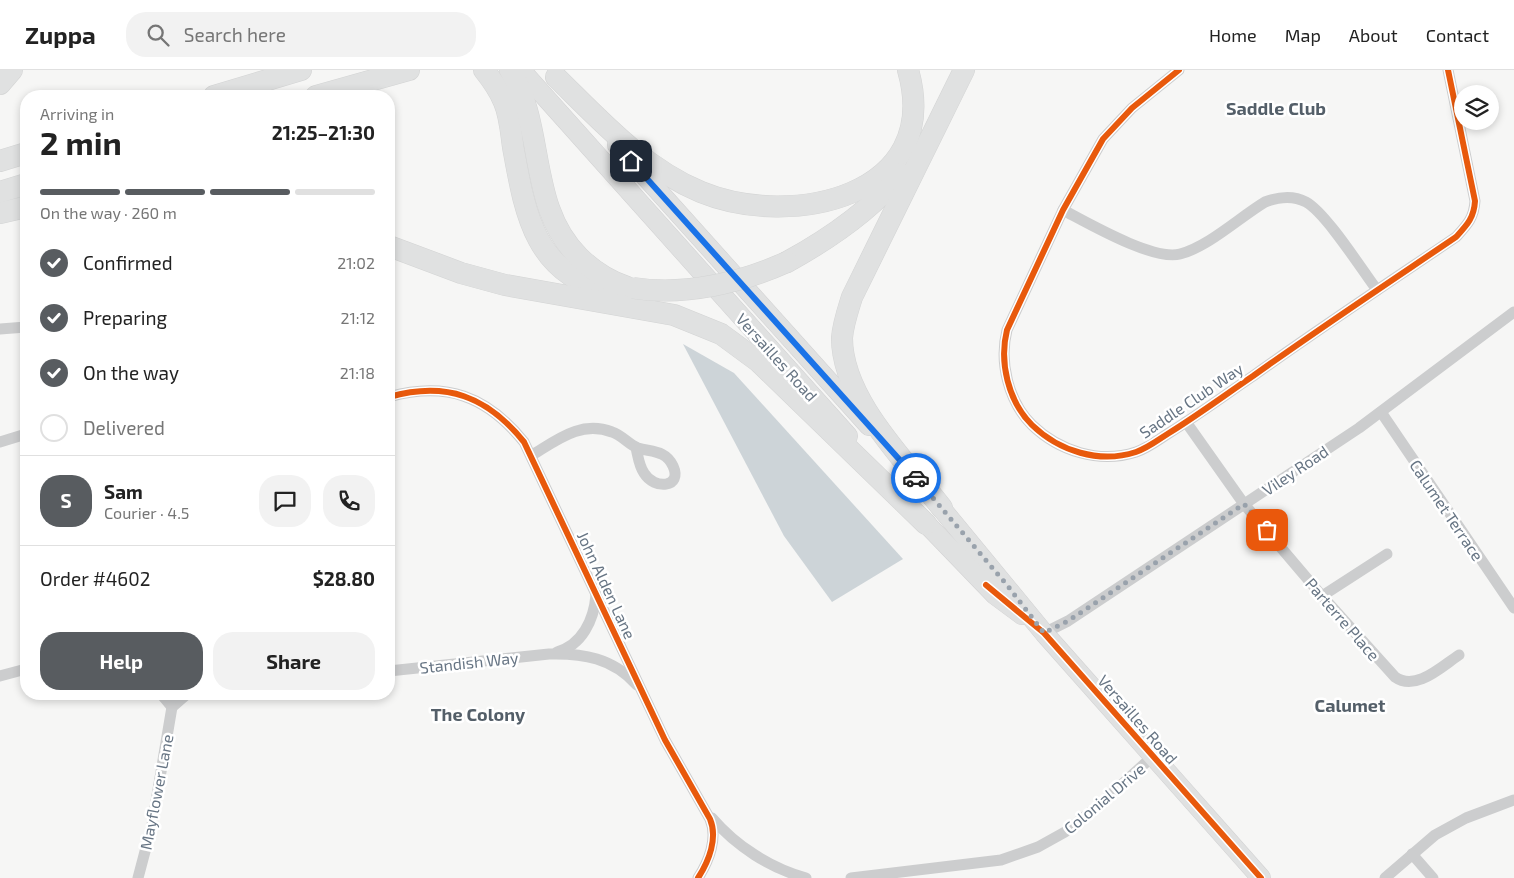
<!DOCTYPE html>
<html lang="en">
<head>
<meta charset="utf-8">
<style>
	body { margin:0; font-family:"Exo 2",sans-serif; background:#f2f2f2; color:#222; height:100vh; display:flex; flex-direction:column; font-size:19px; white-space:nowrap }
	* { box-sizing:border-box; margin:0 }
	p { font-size:16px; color:#767676 }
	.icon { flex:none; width:28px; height:28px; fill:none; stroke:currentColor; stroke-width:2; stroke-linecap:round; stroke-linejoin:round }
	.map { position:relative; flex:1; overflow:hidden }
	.drawer { position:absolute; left:20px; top:20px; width:375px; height:610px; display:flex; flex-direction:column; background:#fff; border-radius:20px; box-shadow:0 2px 8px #0003 }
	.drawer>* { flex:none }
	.tools { position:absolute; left:1454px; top:15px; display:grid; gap:10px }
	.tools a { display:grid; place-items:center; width:45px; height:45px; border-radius:50%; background:#fff; box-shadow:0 2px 8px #0003; font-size:25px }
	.pin { position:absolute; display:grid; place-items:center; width:42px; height:42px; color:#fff; margin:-21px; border-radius:10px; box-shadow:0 2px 8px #0006 }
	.courier { position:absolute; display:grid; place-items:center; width:50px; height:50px; margin:-25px; border:4px solid #1a73e8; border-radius:50%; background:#fff; color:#222; box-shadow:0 1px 6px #0007 }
	.summary em { font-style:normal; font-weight:700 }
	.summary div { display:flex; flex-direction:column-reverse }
	.summary { display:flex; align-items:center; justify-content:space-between; height:85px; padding:0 20px }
	h1 { font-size:32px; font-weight:700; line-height:38px }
	.bar { display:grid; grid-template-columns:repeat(4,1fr); gap:8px 5px; align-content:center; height:60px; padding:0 20px }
	.bar i { height:6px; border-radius:4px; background:#e0e0e0 }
	.bar .active { background:#585c60 }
	.bar p { grid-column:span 4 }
	.line { display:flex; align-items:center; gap:12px; padding:0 20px; border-top:1px solid #e0e0e0 }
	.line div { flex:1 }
	.round { display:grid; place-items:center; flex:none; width:52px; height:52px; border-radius:20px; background:#f2f2f2 }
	ol { padding:0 20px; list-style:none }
	li { display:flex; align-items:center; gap:15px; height:55px }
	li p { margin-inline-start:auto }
	li .icon { padding:5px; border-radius:50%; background:#585c60; color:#fff; stroke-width:4 }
	li:last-child { color:#767676 }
	li i { width:28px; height:28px; border:2px solid #e0e0e0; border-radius:50% }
	.cta { display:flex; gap:10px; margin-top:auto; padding:10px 20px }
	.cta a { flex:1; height:58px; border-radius:20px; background:#585c60; color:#fff; font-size:20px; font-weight:700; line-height:58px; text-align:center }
	.cta a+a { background:#f2f2f2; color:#222 }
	header { display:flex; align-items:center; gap:30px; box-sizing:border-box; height:70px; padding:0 25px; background:#fff; border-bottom:1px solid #e0e0e0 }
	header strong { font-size:24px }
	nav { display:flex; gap:28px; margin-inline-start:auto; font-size:18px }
	.search { width:350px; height:45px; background:#f2f2f2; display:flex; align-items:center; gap:12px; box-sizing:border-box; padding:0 18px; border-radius:20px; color:#767676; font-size:19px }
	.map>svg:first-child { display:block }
	.water { fill:#cdd4d8 }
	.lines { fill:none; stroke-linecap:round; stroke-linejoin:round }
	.primary-casing { stroke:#d2d2d3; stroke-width:20 }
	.motorway-casing { stroke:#d3d4d4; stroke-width:22 }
	.minor { stroke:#cccdce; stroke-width:11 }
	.primary { stroke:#e0e1e1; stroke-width:19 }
	.motorway { stroke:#e0e1e1; stroke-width:21 }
	.motorway-bridge-casing { stroke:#d3d4d4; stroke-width:22; stroke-linecap:butt }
	.motorway-bridge { stroke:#e0e1e1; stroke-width:21 }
	.cycleway-casing { stroke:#fff; stroke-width:9 }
	.cycleway { stroke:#e8590c; stroke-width:6 }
	.done { stroke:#99a2ac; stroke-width:5; stroke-dasharray:0 9 }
	.route { stroke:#1a73e8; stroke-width:6 }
	.labels { text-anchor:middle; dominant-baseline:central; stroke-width:5; stroke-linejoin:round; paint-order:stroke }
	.street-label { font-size:16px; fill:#677584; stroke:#fff }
	.neighbourhood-label { font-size:18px; font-weight:bold; fill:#545f69; stroke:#fff }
</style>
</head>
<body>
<header>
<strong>Zuppa</strong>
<div class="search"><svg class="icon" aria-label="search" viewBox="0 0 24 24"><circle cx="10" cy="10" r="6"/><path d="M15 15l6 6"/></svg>Search here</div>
<nav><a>Home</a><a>Map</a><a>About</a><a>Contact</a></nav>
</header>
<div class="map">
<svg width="1514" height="808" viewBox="0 0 1514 808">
	<rect width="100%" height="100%" fill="#f6f6f5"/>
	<path class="water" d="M683,274L734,303L903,489L832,532L784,466Z"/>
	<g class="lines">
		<defs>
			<g id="primary">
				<path d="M521,0L848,366"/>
				<path d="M617,75L869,356"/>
				<path d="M932,427L1044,563L1261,808"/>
				<path d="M916,443L995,525L1022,545"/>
			</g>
			<g id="motorway">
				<path d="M484,0C492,10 499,20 504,32C510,46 511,63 513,77C525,143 534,204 610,222"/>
				<path d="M510,0C546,58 527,136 579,187C592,200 609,211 627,217"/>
				<path d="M556,7C600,50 643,98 701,122C791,159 944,127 908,0"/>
				<path d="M0,14L12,0"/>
				<path d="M214,26L301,0"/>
				<path d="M316,26L409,0"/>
				<path d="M0,91L26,83"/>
				<path d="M0,122L26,114"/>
				<path d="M0,143L26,137"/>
				<path d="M389,176L461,203L505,215L674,245L721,264L759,292L926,454"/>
				<path d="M787,192C829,169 870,141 901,104"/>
				<path d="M942,438C906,391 842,330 842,268C843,254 848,240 852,227L964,0"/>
			</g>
		</defs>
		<use href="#primary" class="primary-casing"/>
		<use href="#motorway" class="motorway-casing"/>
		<g class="minor">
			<path d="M1179,0L1132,38L1103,69L1063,140L1007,260C999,292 1008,331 1032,355C1059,381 1099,394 1136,382C1148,378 1158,370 1169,363C1198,345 1225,325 1253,306C1320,258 1388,213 1456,167C1467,155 1474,148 1475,131L1448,0"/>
			<path d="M1063,140C1088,153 1153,191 1180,184C1208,177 1240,147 1265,132C1278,127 1293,125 1306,132C1326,143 1362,200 1377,220"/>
			<path d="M0,259L26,257"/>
			<path d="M389,327C446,311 487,326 524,372L665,670L710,749C718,768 709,791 698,808"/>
			<path d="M1381,342L1514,538"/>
			<path d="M1186,352L1244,434L1322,526L1395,607C1416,622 1442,596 1459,585"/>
			<path d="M0,372L26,364"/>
			<path d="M532,385C557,370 581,350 612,362C622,365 629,375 638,378C651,382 666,380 673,396C683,418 654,420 644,403C639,396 638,386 636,378"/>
			<path d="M1322,526L1387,484"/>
			<path d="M1044,563L1068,551L1359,358L1514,242"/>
			<path d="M557,582C582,575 594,550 596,525"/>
			<path d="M389,601L549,584C583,583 613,588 637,615"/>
			<path d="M0,606L26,599"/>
			<path d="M161,624L172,637L187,624"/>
			<path d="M712,748C736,776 770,798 806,808"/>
			<path d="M1412,784L1433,808"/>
			<path d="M138,808L152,755L172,637"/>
			<path d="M851,808L1001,790L1038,777L1065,762L1097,737L1152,687"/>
			<path d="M1385,808L1435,765L1466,748L1514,730"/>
		</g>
		<use href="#primary" class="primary"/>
		<use href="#motorway" class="motorway"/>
		<defs>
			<path id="motorway-bridge" d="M633,218C685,226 740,213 787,192"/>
		</defs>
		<use href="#motorway-bridge" class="motorway-bridge-casing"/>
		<use href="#motorway-bridge" class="motorway-bridge"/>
		<defs>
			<g id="cycleway">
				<path d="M1179,0L1132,38L1103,69L1063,140L1007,260C999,292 1008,331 1032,355C1059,381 1099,394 1136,382C1148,378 1158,370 1169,363C1198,345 1225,325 1253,306C1320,258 1388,213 1456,167C1467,155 1474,148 1475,131L1448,0"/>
				<path d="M389,327C446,311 487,326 524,372L665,670L710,749C718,768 709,791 698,808"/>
				<path d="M986,515L1044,563L1261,808"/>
			</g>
		</defs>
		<use href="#cycleway" class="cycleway-casing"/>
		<use href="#cycleway" class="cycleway"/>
	</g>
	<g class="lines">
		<path class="done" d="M916,408L1007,515L1044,563L1068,551L1244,434L1267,460"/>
		<path class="route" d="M631,91L916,408"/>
	</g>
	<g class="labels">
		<g class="street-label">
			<text transform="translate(777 287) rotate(48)">Versailles Road</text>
			<text transform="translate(1191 330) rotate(-34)">Saddle Club Way</text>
			<text transform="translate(1295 400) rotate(-34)">Viley Road</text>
			<text transform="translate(1447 440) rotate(56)">Calumet Terrace</text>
			<text transform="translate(607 515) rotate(65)">John Alden Lane</text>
			<text transform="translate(1343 549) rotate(49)">Parterre Place</text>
			<text transform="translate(469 592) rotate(-6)">Standish Way</text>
			<text transform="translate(1138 649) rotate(49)">Versailles Road</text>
			<text transform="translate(156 722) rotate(-79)">Mayflower Lane</text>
			<text transform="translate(1104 728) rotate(-40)">Colonial Drive</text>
		</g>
		<g class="neighbourhood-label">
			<text x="1276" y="38">Saddle Club</text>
			<text x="1350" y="635">Calumet</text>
			<text x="478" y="644">The Colony</text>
		</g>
	</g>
</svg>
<div class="tools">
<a><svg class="icon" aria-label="layers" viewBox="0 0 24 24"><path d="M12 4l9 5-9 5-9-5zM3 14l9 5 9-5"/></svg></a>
</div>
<div class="pin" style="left:1267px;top:460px;background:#ea580c"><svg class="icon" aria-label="bag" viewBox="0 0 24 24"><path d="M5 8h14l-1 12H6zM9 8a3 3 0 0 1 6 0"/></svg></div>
<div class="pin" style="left:631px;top:91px;background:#1f2937"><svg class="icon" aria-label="home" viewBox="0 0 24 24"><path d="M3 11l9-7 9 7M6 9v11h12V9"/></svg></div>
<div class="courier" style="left:916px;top:408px"><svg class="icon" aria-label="car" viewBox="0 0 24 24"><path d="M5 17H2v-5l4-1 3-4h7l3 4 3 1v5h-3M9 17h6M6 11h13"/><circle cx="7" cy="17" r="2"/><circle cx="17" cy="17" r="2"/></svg></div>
<section class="drawer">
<div class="summary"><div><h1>2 min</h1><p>Arriving in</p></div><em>21:25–21:30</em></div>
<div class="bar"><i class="active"></i><i class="active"></i><i class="active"></i><i></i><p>On the way · 260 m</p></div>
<ol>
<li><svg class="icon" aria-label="check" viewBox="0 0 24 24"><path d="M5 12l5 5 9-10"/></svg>Confirmed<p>21:02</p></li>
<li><svg class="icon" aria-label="check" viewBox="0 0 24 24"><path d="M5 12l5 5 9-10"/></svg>Preparing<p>21:12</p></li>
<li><svg class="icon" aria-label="check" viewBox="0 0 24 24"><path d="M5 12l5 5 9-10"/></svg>On the way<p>21:18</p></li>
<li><i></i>Delivered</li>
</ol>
<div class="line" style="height:90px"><b class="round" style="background:#585c60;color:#fff">S</b><div><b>Sam</b><p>Courier · 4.5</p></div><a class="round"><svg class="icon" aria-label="chat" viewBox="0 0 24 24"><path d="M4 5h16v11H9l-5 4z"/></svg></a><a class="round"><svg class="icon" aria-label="phone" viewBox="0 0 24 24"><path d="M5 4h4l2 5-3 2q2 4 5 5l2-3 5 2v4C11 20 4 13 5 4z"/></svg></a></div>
<div class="line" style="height:65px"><div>Order #4602</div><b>$28.80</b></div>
<div class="cta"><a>Help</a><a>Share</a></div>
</section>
</div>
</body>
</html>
